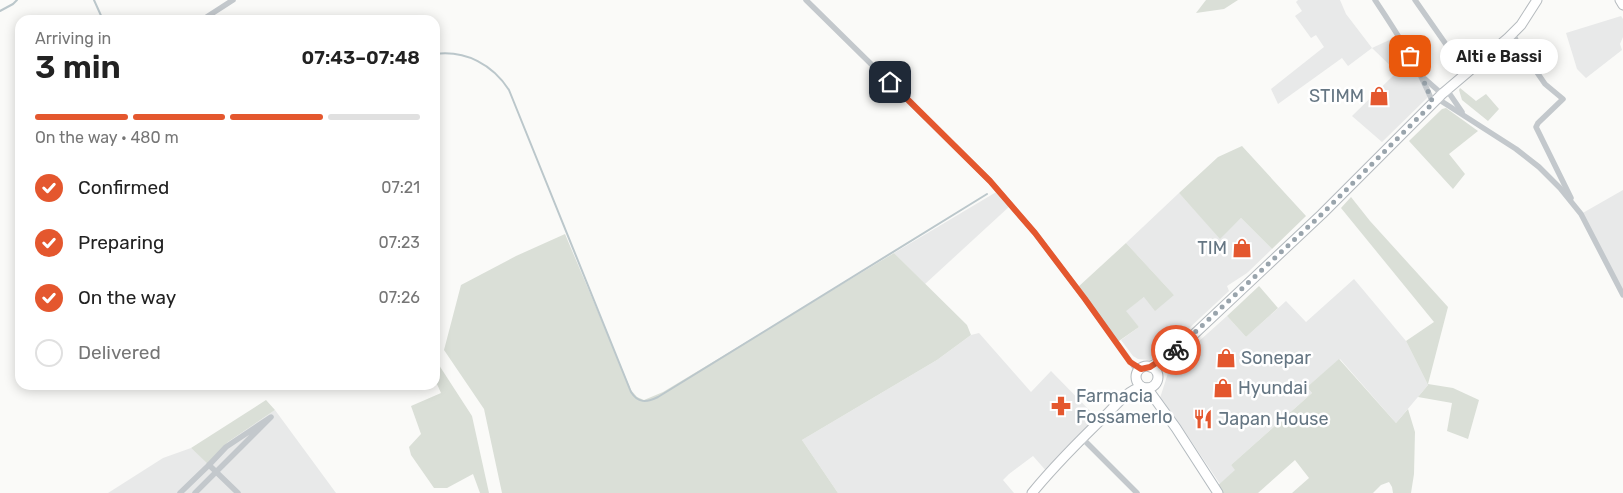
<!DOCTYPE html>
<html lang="en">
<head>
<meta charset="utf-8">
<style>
	body { margin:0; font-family:Rubik,sans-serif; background:#f6f6f6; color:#222; height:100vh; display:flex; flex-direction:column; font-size:19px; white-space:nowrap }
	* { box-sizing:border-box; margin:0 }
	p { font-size:16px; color:#767676 }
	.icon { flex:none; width:28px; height:28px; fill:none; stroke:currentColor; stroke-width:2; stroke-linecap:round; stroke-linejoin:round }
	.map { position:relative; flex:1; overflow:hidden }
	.panel { position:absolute; left:15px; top:15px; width:425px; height:375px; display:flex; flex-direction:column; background:#fff; border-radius:15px; box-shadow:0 2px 12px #0003 }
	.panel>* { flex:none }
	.pin { position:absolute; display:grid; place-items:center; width:42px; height:42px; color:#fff; margin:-21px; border-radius:10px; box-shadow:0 2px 8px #0006 }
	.courier { position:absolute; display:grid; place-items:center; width:50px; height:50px; margin:-25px; border:4px solid #e4572e; border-radius:50%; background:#fff; color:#222; box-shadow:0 1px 6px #0007 }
	.bubble { position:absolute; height:35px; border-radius:18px; background:#fff; box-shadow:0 2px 12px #0003; font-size:16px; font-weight:600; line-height:35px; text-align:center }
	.head em { font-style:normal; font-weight:600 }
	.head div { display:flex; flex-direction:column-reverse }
	.head { display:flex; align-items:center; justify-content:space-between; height:85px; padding:0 20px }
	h1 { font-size:32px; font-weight:600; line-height:38px }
	.bar { display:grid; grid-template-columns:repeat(4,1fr); gap:8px 5px; align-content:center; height:60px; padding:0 20px }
	.bar i { height:6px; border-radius:4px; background:#e0e0e0 }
	.bar .selected { background:#e4572e }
	.bar p { grid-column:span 4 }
	ol { padding:0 20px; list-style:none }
	li { display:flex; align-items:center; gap:15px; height:55px }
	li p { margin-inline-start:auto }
	li .icon { padding:5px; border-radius:50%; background:#e4572e; color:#fff; stroke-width:4 }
	li:last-child { color:#767676 }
	li i { width:28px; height:28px; border:2px solid #e0e0e0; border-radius:50% }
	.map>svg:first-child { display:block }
	.built { fill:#e8e9e9 }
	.green { fill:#dadfd7 }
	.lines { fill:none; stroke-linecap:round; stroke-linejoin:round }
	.stream { stroke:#bbc7cb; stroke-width:2 }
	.secondary-casing { stroke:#b3babf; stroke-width:11 }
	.primary-casing { stroke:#b5babe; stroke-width:11 }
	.street { stroke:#c3c8cc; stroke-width:5.5 }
	.secondary { stroke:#fff; stroke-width:9 }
	.primary { stroke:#fff; stroke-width:9 }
	.done { stroke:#99a4ac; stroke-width:5; stroke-dasharray:0 9 }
	.route { stroke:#e4572e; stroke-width:6 }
	.labels { text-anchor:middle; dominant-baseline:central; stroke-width:5; stroke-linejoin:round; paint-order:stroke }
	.poi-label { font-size:18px; fill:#657683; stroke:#fff; text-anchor:start }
</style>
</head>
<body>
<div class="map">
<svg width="1623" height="493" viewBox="0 0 1623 493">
	<rect width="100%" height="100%" fill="#fafaf8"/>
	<g class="built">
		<path d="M1298,0H1340L1346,14L1372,48L1398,36L1427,91V98L1382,142L1352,116L1397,72L1372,48L1348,66L1342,58L1278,104L1271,89L1324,47L1316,35L1311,38L1295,16L1302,11L1296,2Z"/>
		<path d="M1621,16L1623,19V37L1620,44L1622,50L1586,78L1577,69L1566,33Z"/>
		<path d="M1623,190V295L1581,214Z"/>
		<path d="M998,191L1011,205L925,284L894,253Z"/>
		<path d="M1179,193L1220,238L1241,218L1272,249L1247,273L1227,286L1229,291L1158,357L1149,360L1138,359L1133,356L1121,340L1139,327L1125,311L1144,297L1174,295L1126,243Z"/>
		<path d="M1354,279L1406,341L1428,385L1396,423L1340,359L1307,387L1312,393L1231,465L1236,470L1220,484L1181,426L1160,398L1168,373L1188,351L1227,316L1246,337L1286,301L1306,322Z"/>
		<path d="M979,333L1031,392L1051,371L1100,421L1048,473L1033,456L1009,474L1003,480L1014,493H838L802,440L937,360L971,335Z"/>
		<path d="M275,410L336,493H108L163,458L191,448L209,464L228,442Z"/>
	</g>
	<g class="green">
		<path d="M1206,0H1238L1224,9L1196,13Z"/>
		<path d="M1460,88L1476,101L1486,94L1499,109L1488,121L1462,100L1459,90Z"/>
		<path d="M1446,108L1478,131L1449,154L1465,174L1453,189L1409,141L1442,109Z"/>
		<path d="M1242,146L1306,216L1272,249L1241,218L1220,239L1179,193L1218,157Z"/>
		<path d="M1351,197L1370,221L1448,307L1428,384L1453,388L1479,400L1468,439L1447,431L1452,403L1418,397L1428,385L1406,341L1434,322L1341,208Z"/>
		<path d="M565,234L631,390L637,397L644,400L663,392L894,253L967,325L971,335L937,360L802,440L838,493H502L484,409L444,350L461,285L516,256Z"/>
		<path d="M1126,243L1174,295L1155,311L1144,297L1126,311L1139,327L1116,343L1077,288Z"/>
		<path d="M1259,286L1278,308L1246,337L1227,316Z"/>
		<path d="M1339,359L1396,423L1408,409L1415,432L1414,474L1411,493H1393L1392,487L1389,482L1381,485L1373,493H1292L1309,478L1295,460L1258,493H1218L1215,488L1235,470L1231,465L1312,393L1307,387Z"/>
		<path d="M437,362L472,416L489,493H480L473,474L447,488H434L411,455L409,447L421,434L411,406L441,393L436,382Z"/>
		<path d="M266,400L275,410L228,442L209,465L191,448Z"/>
	</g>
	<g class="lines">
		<g class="stream">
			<path d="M94,0L103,20"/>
			<path d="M0,11L13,4L17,0"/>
			<path d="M435,54C466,50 493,65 509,90L631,392C638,403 646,403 658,397L987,194"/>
		</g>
		<defs>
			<path id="secondary" d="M1147,388L1176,428L1218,493"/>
			<g id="primary">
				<path d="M1620,0L1623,5"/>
				<circle cx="1147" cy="377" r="11"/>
				<path d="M1150,367L1173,354L1322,214L1442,94L1508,38L1521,25L1537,0"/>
				<path d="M1032,493C1055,465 1080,440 1106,415C1116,405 1128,390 1142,387"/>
			</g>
		</defs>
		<use href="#secondary" class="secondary-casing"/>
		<use href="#primary" class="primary-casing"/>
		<g class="street">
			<path d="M806,0L990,181L1035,233L1085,299L1138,372"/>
			<path d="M1375,0C1397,33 1418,66 1433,103"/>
			<path d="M1415,0L1466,73"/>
			<path d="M202,20L233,0"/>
			<path d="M1513,34L1519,46L1545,84L1563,99L1538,123L1536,127L1571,198"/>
			<path d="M1425,79L1442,94"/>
			<path d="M1447,90L1462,112"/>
			<path d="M1438,99L1516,149L1539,167L1560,188L1581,214L1623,295"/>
			<path d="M1082,438L1137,493"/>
			<path d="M180,493L209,465L238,493"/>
			<path d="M195,493L271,417L226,447L209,465"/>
		</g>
		<use href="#secondary" class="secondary"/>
		<use href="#primary" class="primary"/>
	</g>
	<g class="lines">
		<path class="done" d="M1176,350L1322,214L1433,103L1422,77L1410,56"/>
		<path class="route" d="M890,82L990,181L1035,233L1085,299L1130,362L1141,369L1150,367L1176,350"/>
	</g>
	<defs>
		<symbol id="shop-bare" viewBox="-9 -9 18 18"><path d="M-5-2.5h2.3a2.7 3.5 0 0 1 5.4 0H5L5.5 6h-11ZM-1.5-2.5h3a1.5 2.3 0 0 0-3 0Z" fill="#e4572e" stroke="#fff" stroke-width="2.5" paint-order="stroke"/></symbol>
		<symbol id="pharmacy-bare" viewBox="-9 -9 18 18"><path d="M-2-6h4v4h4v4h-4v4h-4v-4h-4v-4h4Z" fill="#e4572e" stroke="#fff" stroke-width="2.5" paint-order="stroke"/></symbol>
		<symbol id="restaurant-bare" viewBox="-9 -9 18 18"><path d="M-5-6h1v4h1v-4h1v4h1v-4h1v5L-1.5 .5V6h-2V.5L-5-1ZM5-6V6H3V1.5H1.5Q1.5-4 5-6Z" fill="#e4572e" stroke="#fff" stroke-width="2.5" paint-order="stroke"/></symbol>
	</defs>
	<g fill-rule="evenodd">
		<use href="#shop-bare" x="1365" y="82" width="28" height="28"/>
		<use href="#shop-bare" x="1228" y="234" width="28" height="28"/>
		<use href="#shop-bare" x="1212" y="344" width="28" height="28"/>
		<use href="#shop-bare" x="1209" y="374" width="28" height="28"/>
		<use href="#pharmacy-bare" x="1047" y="392" width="28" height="28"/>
		<use href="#restaurant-bare" x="1189" y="405" width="28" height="28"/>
	</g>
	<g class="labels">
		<g class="poi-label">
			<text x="1364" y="96" text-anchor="end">STIMM</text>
			<text x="1227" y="248" text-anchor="end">TIM</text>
			<text x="1241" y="358">Sonepar</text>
			<text x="1238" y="388">Hyundai</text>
			<text x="1076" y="396">Farmacia<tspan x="1076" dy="21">Fossamerlo</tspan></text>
			<text x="1218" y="419">Japan House</text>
		</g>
	</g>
</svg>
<div class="pin" style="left:1410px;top:56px;background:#ea580c"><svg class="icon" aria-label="bag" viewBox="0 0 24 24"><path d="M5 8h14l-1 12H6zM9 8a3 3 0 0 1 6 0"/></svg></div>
<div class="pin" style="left:890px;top:82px;background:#1f2937"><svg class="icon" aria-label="home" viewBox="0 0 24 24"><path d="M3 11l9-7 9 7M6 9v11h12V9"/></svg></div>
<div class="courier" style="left:1176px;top:350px"><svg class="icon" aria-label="bike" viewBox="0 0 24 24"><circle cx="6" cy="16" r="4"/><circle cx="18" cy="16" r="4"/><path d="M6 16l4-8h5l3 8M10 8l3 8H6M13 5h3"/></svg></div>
<div class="bubble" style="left:1440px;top:39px;width:118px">Alti e Bassi</div>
<section class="panel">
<div class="head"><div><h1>3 min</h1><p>Arriving in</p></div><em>07:43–07:48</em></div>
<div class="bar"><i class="selected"></i><i class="selected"></i><i class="selected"></i><i></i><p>On the way · 480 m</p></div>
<ol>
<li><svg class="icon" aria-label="check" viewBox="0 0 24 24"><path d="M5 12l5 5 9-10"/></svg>Confirmed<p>07:21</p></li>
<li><svg class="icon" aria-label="check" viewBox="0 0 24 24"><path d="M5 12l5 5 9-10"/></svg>Preparing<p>07:23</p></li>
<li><svg class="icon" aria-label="check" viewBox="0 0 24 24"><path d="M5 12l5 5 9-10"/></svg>On the way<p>07:26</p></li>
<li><i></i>Delivered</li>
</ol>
</section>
</div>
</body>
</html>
